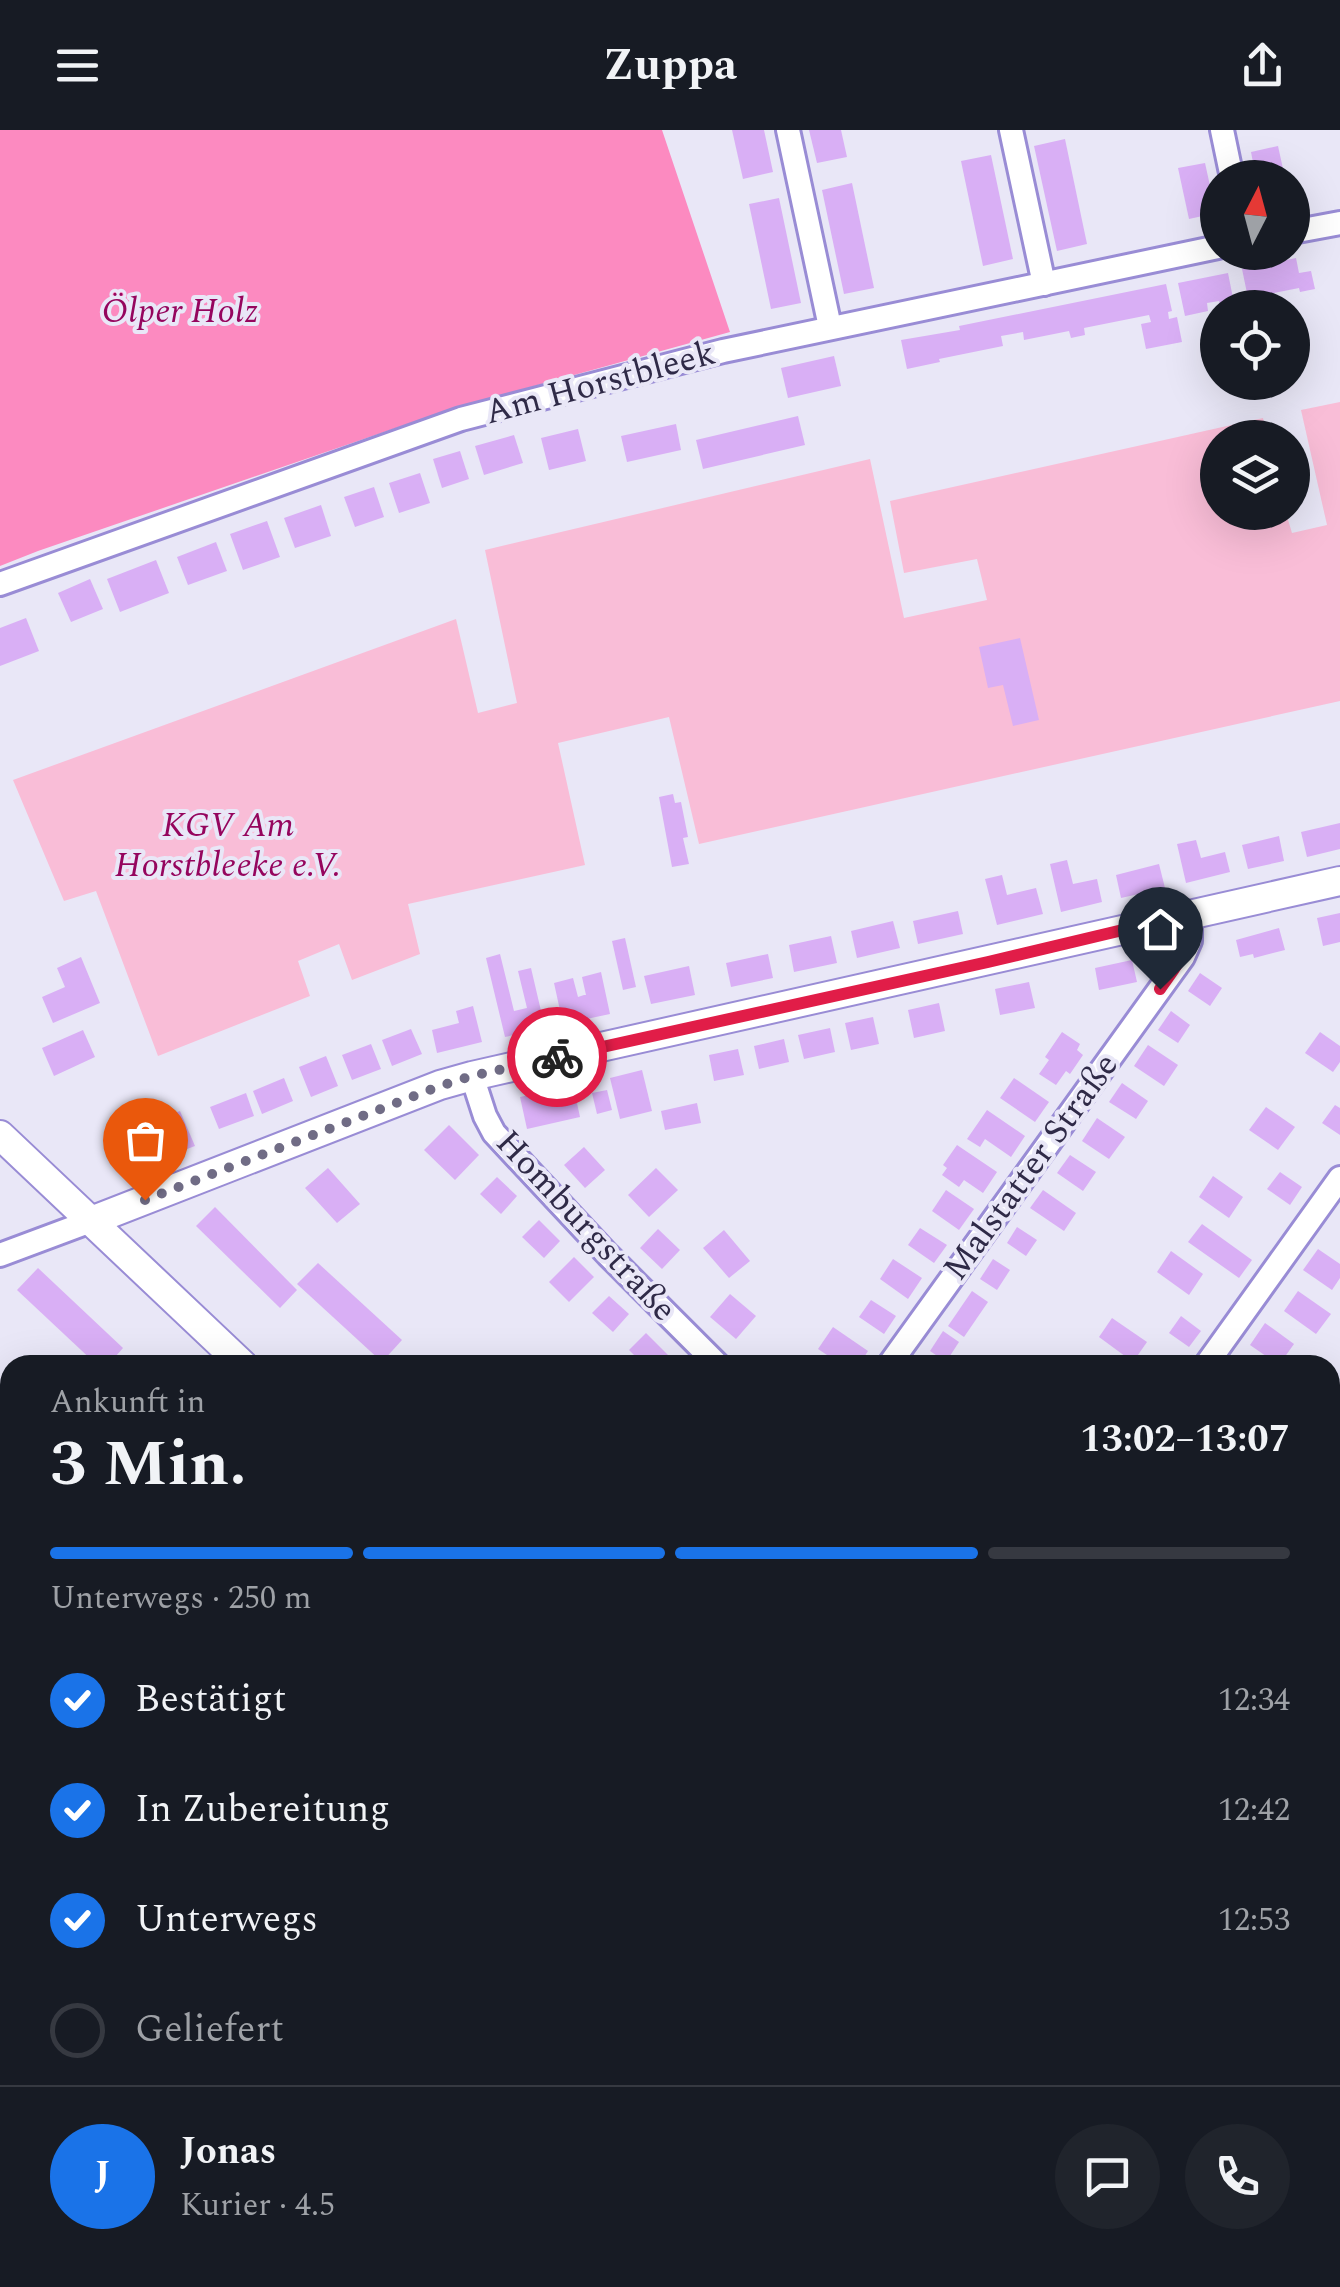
<!DOCTYPE html>
<html lang="de">
<head>
<meta charset="utf-8">
<style>
	body { margin:0; font-family:Spectral,serif; background:#20242c; color:#f1f3f6; height:100vh; display:flex; flex-direction:column; font-size:38px; white-space:nowrap }
	* { box-sizing:border-box; margin:0 }
	p { font-size:32px; color:#9ea1a6 }
	.icon { flex:none; width:55px; height:55px; fill:none; stroke:currentColor; stroke-width:2; stroke-linecap:round; stroke-linejoin:round }
	.map { position:relative; flex:1; overflow:hidden }
	.drawer { position:absolute; left:0px; top:1225px; width:1340px; height:932px; display:flex; flex-direction:column; background:#171b24; border-radius:30px 30px 0 0; box-shadow:0 10px 40px #0002 }
	.drawer>* { flex:none }
	.needle { width:65px; rotate:6deg }
	.buttons { position:absolute; left:1200px; top:30px; display:grid; gap:20px }
	.buttons a { display:grid; place-items:center; width:110px; height:110px; border-radius:50%; background:#171b24; box-shadow:0 10px 40px #0002; font-size:50px }
	.pin { position:absolute; display:grid; place-items:center; width:85px; height:85px; color:#fff; margin:-102px -42px; border-radius:50% 50% 50% 0; rotate:-45deg; box-shadow:0 0 10px #0007 }
	.pin .icon { rotate:45deg }
	.courier { position:absolute; display:grid; place-items:center; width:100px; height:100px; margin:-50px; border:8px solid #e11d48; border-radius:50%; background:#fff; color:#222; box-shadow:0 2px 12px #0007 }
	.head em { font-style:normal; font-weight:700 }
	.head div { display:flex; flex-direction:column-reverse }
	.head { display:flex; align-items:center; justify-content:space-between; height:170px; padding:0 50px }
	h1 { font-size:65px; font-weight:700; line-height:75px }
	.bar { display:grid; grid-template-columns:repeat(4,1fr); gap:15px 10px; align-content:center; height:120px; padding:0 50px }
	.bar i { height:12px; border-radius:8px; background:#363941 }
	.bar .selected { background:#1a73e8 }
	.bar p { grid-column:span 4 }
	.line { display:flex; align-items:center; gap:25px; padding:0 50px; border-top:2px solid #363941 }
	.line div { flex:1 }
	.round { display:grid; place-items:center; flex:none; width:105px; height:105px; border-radius:52px; background:#20242c }
	ol { padding:0 50px; list-style:none }
	li { display:flex; align-items:center; gap:30px; height:110px }
	li p { margin-inline-start:auto }
	li .icon { padding:10px; border-radius:50%; background:#1a73e8; color:#fff; stroke-width:4 }
	li:last-child { color:#9ea1a6 }
	li i { width:55px; height:55px; border:5px solid #363941; border-radius:50% }
	header { display:flex; justify-content:space-between; align-items:center; height:130px; padding:0 50px; background:#171b24; font-size:45px; font-weight:700 }
	.map>svg:first-child { display:block }
	.green { fill:#f9bdd7 }
	.forest { fill:#fc8ac0 }
	.building { fill:#d9aff5 }
	.lines { fill:none; stroke-linecap:round; stroke-linejoin:round }
	.minor-casing { stroke:#998cd5; stroke-width:28 }
	.tertiary-casing { stroke:#998cd5; stroke-width:32 }
	.minor { stroke:#fff; stroke-width:22 }
	.tertiary { stroke:#fff; stroke-width:28 }
	.done { stroke:#706c85; stroke-width:10; stroke-dasharray:0 18 }
	.route { stroke:#e11d48; stroke-width:12 }
	.labels { text-anchor:middle; dominant-baseline:central; stroke-width:8; stroke-linejoin:round; paint-order:stroke }
	.park-label { font-size:35px; font-style:italic; fill:#95055e; stroke:#e9e7f7 }
	.street-label { font-size:35px; fill:#2f2a47; stroke:#e9e7f7 }
</style>
</head>
<body>
<header><svg class="icon" aria-label="menu" viewBox="0 0 24 24"><path d="M4 6h16M4 12h16M4 18h16"/></svg>Zuppa<svg class="icon" aria-label="share" viewBox="0 0 24 24"><path d="M12 15V3M7 8l5-5 5 5M5 13v7h14v-7"/></svg></header>
<div class="map">
<svg width="1340" height="2157" viewBox="0 0 1340 2157">
	<rect width="100%" height="100%" fill="#e9e7f7"/>
	<path class="green" d="M1340,272V571L699,714L669,587L558,613L585,735L408,774L420,824L352,850L339,814L298,831L310,866L158,926L96,761L64,771L13,650L456,489L478,583L517,573L485,420L870,329L904,488L987,470L977,429L904,443L890,371L1263,288L1267,307L1218,308V382L1286,383L1292,403L1327,395L1301,280Z"/>
	<path class="forest" d="M0,0H662L730,202L454,278L38,421L0,436Z"/>
	<g class="building">
		<path d="M732,0H764L773,42L743,49Z"/>
		<path d="M809,0H841L847,27L817,33Z"/>
		<path d="M1065,9L1087,114L1057,121L1034,16Z"/>
		<path d="M1278,16L1285,48H1256L1251,22Z"/>
		<path d="M991,25L1013,129L983,136L961,31Z"/>
		<path d="M1205,33L1216,83L1189,89L1178,38Z"/>
		<path d="M852,53L874,158L844,164L822,60Z"/>
		<path d="M779,68L801,173L771,179L749,74Z"/>
		<path d="M1296,128L1299,143L1311,141L1315,159L1300,162L1299,158L1248,168L1242,139Z"/>
		<path d="M1228,143L1233,168L1226,169L1228,178H1221L1219,171L1207,173L1208,181L1185,186L1178,153Z"/>
		<path d="M1166,154L1172,181L1168,182L1169,189L1177,187L1182,212L1146,219L1141,194L1151,192L1149,185L1084,198L1085,205L1071,208L1069,201L1024,210L1023,202L1001,206L1003,216L939,229L940,232L907,239L901,210L960,200L959,196Z"/>
		<path d="M834,226L841,256L788,268L781,238Z"/>
		<path d="M798,286L805,315L703,339L696,310Z"/>
		<path d="M676,294L681,320L627,332L621,306Z"/>
		<path d="M578,299L586,331L549,340L541,308Z"/>
		<path d="M514,305L523,333L484,345L475,316Z"/>
		<path d="M460,321L469,349L442,358L433,329Z"/>
		<path d="M420,343L430,373L399,383L389,353Z"/>
		<path d="M374,357L384,387L355,397L344,367Z"/>
		<path d="M321,375L331,406L295,418L284,388Z"/>
		<path d="M267,391L280,427L243,440L230,404Z"/>
		<path d="M216,412L227,441L188,455L177,427Z"/>
		<path d="M156,430L169,463L120,482L107,449Z"/>
		<path d="M90,449L103,479L71,492L58,463Z"/>
		<path d="M26,488L39,521L0,536V498Z"/>
		<path d="M1020,508L1039,590L1013,596L1003,555L988,558L979,517Z"/>
		<path d="M673,664L675,673L681,672L688,707L683,708L689,734L672,737L659,667Z"/>
		<path d="M1340,693V719L1307,727L1301,702Z"/>
		<path d="M1279,706L1284,731L1248,739L1242,715Z"/>
		<path d="M1196,710L1201,728L1225,722L1230,742L1186,753L1177,714Z"/>
		<path d="M1067,730L1073,754L1097,749L1102,772L1061,782L1050,734Z"/>
		<path d="M1159,734L1165,758L1121,768L1116,745Z"/>
		<path d="M1002,745L1007,765L1036,758L1043,784L997,795L985,749Z"/>
		<path d="M958,781L963,804L918,814L913,791Z"/>
		<path d="M1340,783V812L1323,816L1317,788Z"/>
		<path d="M893,791L900,818L857,828L851,801Z"/>
		<path d="M1279,798L1285,820L1254,828L1253,824L1240,827L1236,810Z"/>
		<path d="M831,806L837,833L794,842L789,815Z"/>
		<path d="M625,808L636,857L623,860L612,811Z"/>
		<path d="M500,824L514,881L527,878L518,841L531,838L545,898L505,907L486,828Z"/>
		<path d="M768,824L773,848L731,857L726,833Z"/>
		<path d="M81,827L100,873L53,893L42,867L65,857L57,838Z"/>
		<path d="M1132,830L1137,852L1099,860L1095,838Z"/>
		<path d="M689,836L695,865L651,874L644,846Z"/>
		<path d="M601,842L610,884L563,894L554,853L573,848L578,867L584,865H586L582,847Z"/>
		<path d="M1200,843L1222,858L1210,876L1188,861Z"/>
		<path d="M1029,852L1035,878L1000,885L995,859Z"/>
		<path d="M939,873L945,901L914,908L908,880Z"/>
		<path d="M473,876L482,912L437,923L432,900L459,893L456,881Z"/>
		<path d="M1171,881L1190,895L1178,913L1158,900Z"/>
		<path d="M873,887L879,914L851,920L845,893Z"/>
		<path d="M830,898L835,922L804,929L798,905Z"/>
		<path d="M411,899L422,924L392,936L382,910Z"/>
		<path d="M83,900L95,927L54,946L42,918Z"/>
		<path d="M1062,902L1080,914L1077,920L1083,925L1070,944L1066,941L1056,955L1039,944L1049,930L1045,927Z"/>
		<path d="M1320,902L1340,916V932L1333,942L1305,923Z"/>
		<path d="M784,909L789,932L759,939L754,916Z"/>
		<path d="M371,914L381,939L352,950L342,925Z"/>
		<path d="M1148,915L1178,935L1164,956L1134,936Z"/>
		<path d="M738,919L744,945L714,951L709,925Z"/>
		<path d="M326,926L338,956L311,967L299,937Z"/>
		<path d="M642,940L652,981L620,989L610,948Z"/>
		<path d="M284,948L293,971L262,984L253,961Z"/>
		<path d="M1014,948L1049,972L1035,992L1000,968Z"/>
		<path d="M1122,953L1148,971L1136,989L1109,972Z"/>
		<path d="M573,955L580,987L527,999L520,967Z"/>
		<path d="M607,960L612,980L597,984L592,963Z"/>
		<path d="M246,963L254,986L219,999L210,977Z"/>
		<path d="M697,973L701,993L665,1000L661,981Z"/>
		<path d="M1335,975L1340,978V1005L1322,993Z"/>
		<path d="M1266,977L1295,997L1278,1020L1249,1000Z"/>
		<path d="M987,980L1025,1006L1011,1027L985,1009L980,1017L967,1009Z"/>
		<path d="M180,981L195,1016L148,1034L134,999Z"/>
		<path d="M1097,988L1125,1007L1109,1029L1082,1011Z"/>
		<path d="M449,995L479,1025L455,1050L424,1020Z"/>
		<path d="M957,1015L997,1042L983,1063L964,1050L959,1057L942,1045L947,1038L943,1035Z"/>
		<path d="M584,1017L605,1040L585,1058L564,1035Z"/>
		<path d="M1070,1025L1096,1042L1083,1061L1057,1043Z"/>
		<path d="M328,1038L360,1074L337,1093L305,1058Z"/>
		<path d="M656,1038L678,1060L649,1087L628,1065Z"/>
		<path d="M1280,1042L1302,1057L1290,1075L1267,1059Z"/>
		<path d="M1213,1046L1243,1067L1229,1088L1199,1067Z"/>
		<path d="M497,1047L517,1066L501,1084L480,1064Z"/>
		<path d="M946,1060L974,1079L959,1100L932,1081Z"/>
		<path d="M1043,1060L1076,1083L1064,1101L1030,1078Z"/>
		<path d="M215,1077L297,1160L280,1178L196,1096Z"/>
		<path d="M539,1090L560,1111L544,1128L522,1107Z"/>
		<path d="M1202,1094L1252,1130L1239,1148L1188,1112Z"/>
		<path d="M1017,1097L1037,1110L1026,1126L1007,1113Z"/>
		<path d="M920,1098L947,1115L934,1133L908,1115Z"/>
		<path d="M658,1099L680,1120L662,1139L640,1118Z"/>
		<path d="M724,1100L750,1131L729,1148L703,1118Z"/>
		<path d="M1318,1119L1340,1134V1148L1332,1160L1303,1140Z"/>
		<path d="M1171,1121L1203,1144L1189,1165L1157,1142Z"/>
		<path d="M574,1127L594,1147L569,1172L549,1152Z"/>
		<path d="M893,1129L922,1148L908,1169L880,1149Z"/>
		<path d="M993,1129L1010,1140L997,1160L980,1149Z"/>
		<path d="M318,1133L402,1210L382,1232L297,1154Z"/>
		<path d="M38,1138L123,1218L108,1235H97L17,1160Z"/>
		<path d="M972,1161L988,1172L964,1207L948,1196Z"/>
		<path d="M1298,1161L1331,1184L1316,1204L1284,1181Z"/>
		<path d="M730,1164L756,1186L736,1209L710,1187Z"/>
		<path d="M609,1166L629,1184L613,1202L592,1183Z"/>
		<path d="M871,1170L896,1186L884,1204L859,1187Z"/>
		<path d="M1181,1186L1201,1201L1189,1217L1169,1203Z"/>
		<path d="M1112,1188L1147,1212L1133,1232L1099,1207Z"/>
		<path d="M1265,1193L1294,1214L1279,1235L1250,1215Z"/>
		<path d="M833,1197L868,1221L859,1235H842L818,1219Z"/>
		<path d="M943,1201L959,1212L946,1232L930,1221Z"/>
		<path d="M646,1203L668,1225L658,1235H644L629,1220Z"/>
		<path d="M1336,1348L1340,1351V1388L1330,1380V1356Z"/>
		<path d="M1330,1397L1340,1404V1434L1330,1427Z"/>
		<path d="M10,1853V1895L4,1896L0,1886V1855Z"/>
		<path d="M771,2148H777L778,2157H741L740,2154Z"/>
		<path d="M906,2148H960L961,2150L907,2157Z"/>
		<path d="M1080,2148H1146L1148,2157H1081Z"/>
	</g>
	<g class="lines">
		<defs>
			<g id="minor">
				<path d="M788,0L830,197"/>
				<path d="M1011,0L1044,154"/>
				<path d="M1222,0L1232,48"/>
				<path d="M1292,102L1340,93"/>
				<path d="M0,454L461,289L723,221L1218,117"/>
				<path d="M472,946L485,986L494,1003L608,1125L718,1235"/>
				<path d="M0,1125L91,1091"/>
				<path d="M889,1235L1183,827L1190,811V784"/>
				<path d="M1206,1235L1340,1048"/>
				<path d="M0,1505L10,1502"/>
				<path d="M1330,1526L1340,1512"/>
				<path d="M1330,1747L1340,1754"/>
				<path d="M0,1836L10,1834"/>
				<path d="M0,2148L10,2146"/>
				<path d="M712,2148L713,2157"/>
				<path d="M997,2157V2153L1037,2148"/>
			</g>
			<g id="tertiary">
				<path d="M0,1005L243,1235"/>
				<path d="M91,1091L440,955L472,946L1340,751"/>
				<path d="M1330,2122L1340,2126"/>
			</g>
		</defs>
		<use href="#minor" class="minor-casing"/>
		<use href="#tertiary" class="tertiary-casing"/>
		<use href="#minor" class="minor"/>
		<use href="#tertiary" class="tertiary"/>
	</g>
	<g class="lines">
		<path class="done" d="M145,1070L440,956L472,946L557,927"/>
		<path class="route" d="M557,927L988,832L1190,784C1193,818 1178,833 1160,859"/>
	</g>
	<g class="labels">
		<g class="park-label">
			<text x="180" y="181">Ölper Holz</text>
			<text x="228" y="695">KGV Am<tspan x="228" dy="40">Horstbleeke e.V.</tspan></text>
		</g>
		<g class="street-label">
			<text transform="translate(600 253) rotate(-15)">Am Horstbleek</text>
			<text transform="translate(1031 1037) rotate(-54)">Malstatter Straße</text>
			<text transform="translate(586 1096) rotate(47)">Homburgstraße</text>
		</g>
	</g>
</svg>
<div class="buttons">
<a><svg class="needle" viewBox="-14 -14 28 28"><path d="M0-13l5 13h-10z" fill="#e53935"/><path d="M0 13l5-13h-10z" fill="#9ea1a6"/></svg></a>
<a><svg class="icon" aria-label="locate" viewBox="0 0 24 24"><circle cx="12" cy="12" r="6"/><path d="M12 2v4M12 18v4M2 12h4M18 12h4"/></svg></a>
<a><svg class="icon" aria-label="layers" viewBox="0 0 24 24"><path d="M12 4l9 5-9 5-9-5zM3 14l9 5 9-5"/></svg></a>
</div>
<div class="pin" style="left:145px;top:1070px;background:#ea580c"><svg class="icon" aria-label="bag" viewBox="0 0 24 24"><path d="M5 8h14l-1 12H6zM9 8a3 3 0 0 1 6 0"/></svg></div>
<div class="pin" style="left:1160px;top:859px;background:#1f2937"><svg class="icon" aria-label="home" viewBox="0 0 24 24"><path d="M3 11l9-7 9 7M6 9v11h12V9"/></svg></div>
<div class="courier" style="left:557px;top:927px"><svg class="icon" aria-label="bike" viewBox="0 0 24 24"><circle cx="6" cy="16" r="4"/><circle cx="18" cy="16" r="4"/><path d="M6 16l4-8h5l3 8M10 8l3 8H6M13 5h3"/></svg></div>
<section class="drawer">
<div class="head"><div><h1>3 Min.</h1><p>Ankunft in</p></div><em>13:02–13:07</em></div>
<div class="bar"><i class="selected"></i><i class="selected"></i><i class="selected"></i><i></i><p>Unterwegs · 250 m</p></div>
<ol>
<li><svg class="icon" aria-label="check" viewBox="0 0 24 24"><path d="M5 12l5 5 9-10"/></svg>Bestätigt<p>12:34</p></li>
<li><svg class="icon" aria-label="check" viewBox="0 0 24 24"><path d="M5 12l5 5 9-10"/></svg>In Zubereitung<p>12:42</p></li>
<li><svg class="icon" aria-label="check" viewBox="0 0 24 24"><path d="M5 12l5 5 9-10"/></svg>Unterwegs<p>12:53</p></li>
<li><i></i>Geliefert</li>
</ol>
<div class="line" style="height:180px"><b class="round" style="background:#1a73e8;color:#fff">J</b><div><b>Jonas</b><p>Kurier · 4.5</p></div><a class="round"><svg class="icon" aria-label="chat" viewBox="0 0 24 24"><path d="M4 5h16v11H9l-5 4z"/></svg></a><a class="round"><svg class="icon" aria-label="phone" viewBox="0 0 24 24"><path d="M5 4h4l2 5-3 2q2 4 5 5l2-3 5 2v4C11 20 4 13 5 4z"/></svg></a></div>
</section>
</div>
</body>
</html>
